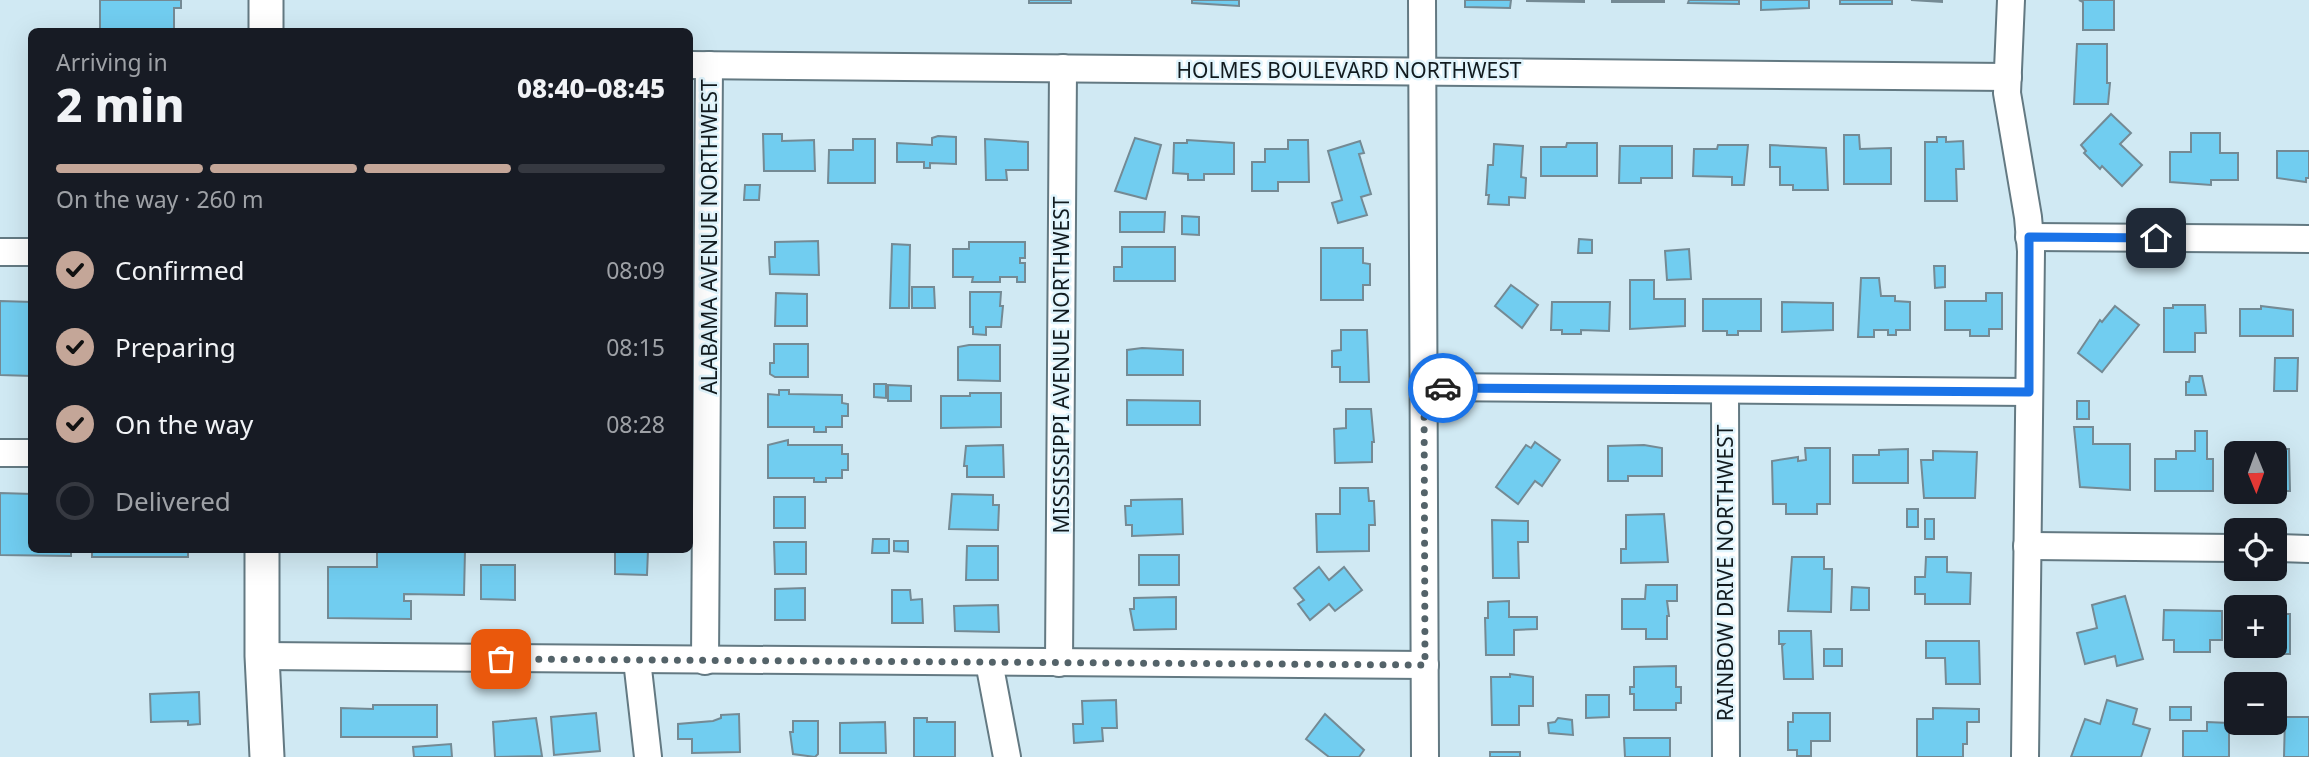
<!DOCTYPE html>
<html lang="en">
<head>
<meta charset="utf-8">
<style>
	body { margin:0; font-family:"Noto Sans",sans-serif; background:#242831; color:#f1f3f6; height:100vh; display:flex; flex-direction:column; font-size:26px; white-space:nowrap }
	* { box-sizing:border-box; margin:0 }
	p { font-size:23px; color:#9ea1a6 }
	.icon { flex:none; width:38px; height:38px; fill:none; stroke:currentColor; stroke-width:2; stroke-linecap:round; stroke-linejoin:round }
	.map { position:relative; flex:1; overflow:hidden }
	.sheet { position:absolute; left:28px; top:28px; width:665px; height:525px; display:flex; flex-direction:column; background:#171b24; border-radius:10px; box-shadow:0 7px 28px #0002 }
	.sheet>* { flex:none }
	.needle { width:46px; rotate:179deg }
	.tools { position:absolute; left:2224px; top:441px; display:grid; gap:14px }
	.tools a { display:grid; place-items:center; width:63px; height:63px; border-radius:10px; background:#171b24; box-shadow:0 7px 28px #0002; font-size:35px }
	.pin { position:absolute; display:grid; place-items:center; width:60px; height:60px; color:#fff; margin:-30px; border-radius:14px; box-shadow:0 4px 10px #0006 }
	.courier { position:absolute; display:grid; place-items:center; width:70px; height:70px; margin:-35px; border:5px solid #1a73e8; border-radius:50%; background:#fff; color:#222; box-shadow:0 2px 9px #0007 }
	.head em { font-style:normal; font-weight:800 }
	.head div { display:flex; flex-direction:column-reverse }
	.head { display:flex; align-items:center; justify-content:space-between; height:119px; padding:0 28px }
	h1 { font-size:46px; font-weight:800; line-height:52px }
	.bar { display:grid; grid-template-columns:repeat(4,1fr); gap:10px 7px; align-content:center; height:84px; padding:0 28px }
	.bar i { height:9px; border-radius:5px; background:#363941 }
	.bar .on { background:#c4a698 }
	.bar p { grid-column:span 4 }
	ol { padding:0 28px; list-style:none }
	li { display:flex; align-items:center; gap:21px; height:77px }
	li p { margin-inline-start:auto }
	li .icon { padding:7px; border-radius:50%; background:#c4a698; color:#111; stroke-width:4 }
	li:last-child { color:#9ea1a6 }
	li i { width:38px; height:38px; border:4px solid #363941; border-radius:50% }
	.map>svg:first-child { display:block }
	.building { fill:#71cdf0; stroke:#748a94; stroke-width:2 }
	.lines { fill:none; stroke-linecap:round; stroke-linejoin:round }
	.minor-casing { stroke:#637982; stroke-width:30 }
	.major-casing { stroke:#637982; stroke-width:37 }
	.minor { stroke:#fff; stroke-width:26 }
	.major { stroke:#fff; stroke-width:33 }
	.done { stroke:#546369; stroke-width:7; stroke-dasharray:0 12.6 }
	.route { stroke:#1a73e8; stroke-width:9 }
	.labels { text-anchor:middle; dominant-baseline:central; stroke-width:5; stroke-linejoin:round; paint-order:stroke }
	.street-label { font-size:21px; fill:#121b1f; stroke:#e1f5fd }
</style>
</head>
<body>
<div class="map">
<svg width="2309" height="757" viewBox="0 0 2309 757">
	<rect width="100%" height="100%" fill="#d0e9f3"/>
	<g class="building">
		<path d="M100,0H181V8H174V32H90V29H100Z"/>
		<rect x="1029" y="0" width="42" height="3"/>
		<path d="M1192,0H1239V6L1192,3Z"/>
		<path d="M1465,0H1511L1510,8L1465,7Z"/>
		<path d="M1527,0H1584V2L1527,1Z"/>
		<rect x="1612" y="0" width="52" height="2"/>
		<path d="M1689,0H1739V4L1688,3Z"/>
		<path d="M1761,0H1809V8L1761,10Z"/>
		<rect x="1840" y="0" width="52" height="4"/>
		<path d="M1911,0H1942V2Z"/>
		<path d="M2079,0H2114V30H2083V2Z"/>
		<path d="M2077,44H2107V83H2110L2108,104H2074Z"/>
		<path d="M2111,114L2131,133L2120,144L2142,165L2122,186L2102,166L2100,169L2084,153L2086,151L2081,145Z"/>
		<path d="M2191,133H2220V153H2238V180H2211V185L2170,182V152H2191Z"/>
		<path d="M763,134H782V141L814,140L815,171H764Z"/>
		<path d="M1844,135H1859L1860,149L1891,148V184H1844Z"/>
		<path d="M938,136L956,137V164L930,163V168H924V162H897V143L932,145V138Z"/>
		<path d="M1937,137H1946V142L1963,141L1964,169H1956L1957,201H1925V142H1937Z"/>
		<path d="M1135,138L1161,145L1146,199L1115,191Z"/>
		<path d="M853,139H875V183H828L829,150H853Z"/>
		<path d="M985,139L1028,142V170H1006L1007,180H986Z"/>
		<path d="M1187,140L1234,143V174H1204V180H1188V174L1173,173L1174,143H1187Z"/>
		<path d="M1288,140H1308L1309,182H1278V191H1252V162H1265V149H1288Z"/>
		<path d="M1360,141L1364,153L1359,154L1371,194L1361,197L1367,215L1338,223L1332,203L1342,200L1328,151Z"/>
		<path d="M1567,143H1597V176H1541V147H1566Z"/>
		<path d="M1494,144L1523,146L1521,177L1526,178L1525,198L1509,197V205L1488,204L1489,195H1486L1488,165H1493Z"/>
		<path d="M1718,145H1748L1744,185H1732V177L1693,176L1694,149H1717Z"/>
		<path d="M1770,145L1826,148L1828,190H1793V185H1780V167H1770Z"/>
		<path d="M1620,146H1672V178H1641V183H1619Z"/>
		<path d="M2277,151H2309V178H2306V182L2277,178Z"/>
		<path d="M745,185H760L759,200H744Z"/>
		<path d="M1120,212H1165L1164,232H1120Z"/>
		<path d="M1182,216L1199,217V235L1182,234Z"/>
		<path d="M1579,239L1592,240V253H1578Z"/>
		<path d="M818,241L819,275L770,274L769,257H775V242Z"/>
		<path d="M969,242H1025V258H1020V263H1025V282H1017V277H1000V282H972L973,277H953V249H969Z"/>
		<path d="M892,244L910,245L909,308H890Z"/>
		<path d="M1122,247H1175V281H1114V267H1122Z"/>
		<path d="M1321,248H1363V263L1370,264V285H1363V300H1321Z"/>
		<path d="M1689,249L1691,279L1667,280L1665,251Z"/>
		<path d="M1934,266H1945V287L1935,288Z"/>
		<path d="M1861,278H1879L1881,296H1895V301L1910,302V330H1896V335H1888V330H1874V337H1858Z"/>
		<path d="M1630,280H1654V299H1685V326L1630,329Z"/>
		<path d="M1511,285L1538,305L1522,328L1495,306Z"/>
		<path d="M912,287H934L935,308H912Z"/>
		<path d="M970,292H1001L1000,306H1003L1001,327H986V335L973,334V327H970Z"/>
		<path d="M776,293L807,294V326H775Z"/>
		<path d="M1986,293H2002V329H1989V336H1970V330H1945V301H1986Z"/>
		<path d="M1703,299H1761V331H1738V335H1727V331H1703Z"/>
		<path d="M0,301L32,302V376L0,375Z"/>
		<path d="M1552,302H1610L1609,331L1581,330V334H1562V330H1551Z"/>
		<path d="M1782,302L1833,303V330L1782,332Z"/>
		<path d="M2173,305H2205L2206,333H2195V352H2164V308H2173Z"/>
		<path d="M2115,306L2139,325L2102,372L2078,353L2100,320L2102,322Z"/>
		<path d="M2261,306L2293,310V336H2240V309H2261Z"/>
		<path d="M1341,330H1367L1369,382H1340V367H1332V351L1341,350Z"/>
		<path d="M774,344H808V377H775L770,374V363H774Z"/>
		<path d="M969,345H1000V381L958,380V347Z"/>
		<path d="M1142,348L1183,350V375H1127V350Z"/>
		<path d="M2275,358H2298L2297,391H2274Z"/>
		<path d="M2190,376H2202L2206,395H2186V382H2189Z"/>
		<path d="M874,384H886V398L874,397Z"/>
		<path d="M888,385L911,386V401H888Z"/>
		<path d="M779,390H789V394L842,395V403L848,404V416H842V427H826V432H814V427H768V394L779,395Z"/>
		<path d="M970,393H1001V427L941,428V396H970Z"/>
		<path d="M1127,400L1200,401V425H1127Z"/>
		<rect x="2077" y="401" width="12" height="18"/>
		<path d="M1346,409H1371L1374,442H1372V462L1335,463L1334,429L1346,428Z"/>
		<path d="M2074,427H2093V444H2130V490L2080,487Z"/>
		<path d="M2195,431H2207V459H2213V491H2155V459H2176V451H2195Z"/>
		<path d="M788,440V445H842V454H848V470H842V478H826V482H814V478H768V445Z"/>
		<path d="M1535,442L1560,460L1542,486L1535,481L1518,504L1496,487L1526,445L1531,448Z"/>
		<path d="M1003,445L1004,477H967V466H964L966,446Z"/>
		<path d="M1644,445L1662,448V476H1628V481H1608V446Z"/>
		<path d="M1805,448H1830V504H1817V514H1786V504H1773L1772,461L1798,457V461L1806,460Z"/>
		<path d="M2231,448L2289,449L2290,491H2275V453H2236V492H2243H2231Z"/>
		<path d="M1908,449V483H1853V455H1879V450Z"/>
		<path d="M1933,451L1977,452L1975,498H1924L1921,460H1933Z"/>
		<path d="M1340,488H1368L1369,501H1374L1375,525H1369V551L1317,552L1316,514H1340Z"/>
		<path d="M0,493L32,494V550H71V556L0,555Z"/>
		<path d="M952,494L993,495V505H999L998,530L949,529Z"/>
		<rect x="774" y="497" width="31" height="31"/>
		<path d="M1182,499L1183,534L1132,536V525H1126L1125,506H1131V500Z"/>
		<rect x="1907" y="509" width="11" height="18"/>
		<path d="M1664,514L1668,562L1621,563V549H1626V515Z"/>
		<rect x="1925" y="519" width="9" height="20"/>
		<path d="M1492,520L1528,521V542H1518L1519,578H1493Z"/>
		<path d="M873,539H889V553H872Z"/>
		<path d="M894,541H908V552L894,551Z"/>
		<path d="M774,542H806V574H775Z"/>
		<path d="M967,546H998V580H966Z"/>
		<rect x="92" y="550" width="96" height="7"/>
		<path d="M377,550H465L464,595L404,594V601H411V619L328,618V567H377Z"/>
		<path d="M615,550H648L647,575L615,574Z"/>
		<rect x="1139" y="555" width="40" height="30"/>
		<path d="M1792,557H1824V569H1832L1831,612L1788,611Z"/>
		<path d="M1926,557H1947V572L1971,573L1970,604H1925V594H1915V577H1925Z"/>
		<path d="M481,565H515V600L481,599Z"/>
		<path d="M1319,567L1329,580L1344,567L1362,590L1335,611L1329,604L1310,620L1298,604L1304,600L1294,588Z"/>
		<path d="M1646,585H1677V601H1667L1669,616H1667V639H1646V629H1622V599H1645Z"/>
		<path d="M1852,587L1869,588V610H1851Z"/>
		<path d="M805,588V620H775V589Z"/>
		<path d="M892,590H910L911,600L922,599L923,623H892Z"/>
		<path d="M2125,596L2143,659L2117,666L2115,656L2085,664L2077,633L2097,628L2092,605Z"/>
		<path d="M1176,597V629L1134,630L1130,609H1134V598Z"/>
		<path d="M1509,601V617H1537V629L1514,630V655H1486L1485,618H1488V602Z"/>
		<path d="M998,605L999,632L955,631L954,606Z"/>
		<path d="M2164,610L2222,611V640H2210V652H2174V640H2163Z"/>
		<path d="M2275,614H2290V654H2263V646H2275Z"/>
		<path d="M1779,631H1811L1813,679H1784L1782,646L1784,644H1779Z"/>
		<path d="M1926,641H1979L1980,684H1946L1945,658H1926Z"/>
		<rect x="1824" y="649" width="18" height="17"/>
		<path d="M1676,666V687H1681V703H1676V710H1634V694H1630V687H1634V667Z"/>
		<path d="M1510,674L1533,677V706H1519V725H1492L1491,677H1510Z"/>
		<path d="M199,692L200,724L188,725V721L151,722L150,694Z"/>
		<path d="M1586,695H1609V717L1586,718Z"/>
		<path d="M1116,700L1117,728H1102L1103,741L1074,743L1073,724H1083L1082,701Z"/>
		<path d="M2107,700L2137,709L2133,724L2150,729L2141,757H2071L2085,719L2100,724Z"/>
		<path d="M373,705H437V737H341V708L373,709Z"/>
		<rect x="2170" y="707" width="21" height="13"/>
		<path d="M1933,708L1979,709V722H1967V744H1963V757H1917V719H1933Z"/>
		<path d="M596,713L600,751L554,755L551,717Z"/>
		<path d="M1793,713H1830V741H1811V756H1797V750H1788V722H1793Z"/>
		<path d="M739,714L740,752L692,753V739H678V724L713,721L721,718V715Z"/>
		<path d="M1325,714L1364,750L1359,757H1329L1306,739Z"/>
		<path d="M2285,717H2309V757H2284Z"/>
		<path d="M536,718L542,756L495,757L493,722Z"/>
		<path d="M914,718H927V722H955V757H914Z"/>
		<path d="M1558,718L1572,720L1573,735L1549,733L1548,723L1555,722Z"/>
		<path d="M793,721H818V754L815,757L793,754L790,732H793Z"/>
		<path d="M885,722L886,753H840V723Z"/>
		<path d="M2207,722L2229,723V757H2183V731H2207Z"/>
		<path d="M1624,738H1670V757H1625Z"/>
		<path d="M451,744L452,757H414L413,747Z"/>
		<rect x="1490" y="752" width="30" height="5"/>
	</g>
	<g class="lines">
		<defs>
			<g id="minor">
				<path d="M1422,0L1425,757"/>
				<path d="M2011,0L2007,93L2028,217L2031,251L2025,757"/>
				<path d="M690,65L2008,77"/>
				<path d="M2029,237L2309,239"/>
				<path d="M0,252H32"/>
				<path d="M1424,387L2029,392"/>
				<path d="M1725,390L1726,757"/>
				<path d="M0,453H32"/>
				<path d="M2027,546L2236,548"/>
				<path d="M2275,548L2309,549"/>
				<path d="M262,656L1425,665"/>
				<path d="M637,660L648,757"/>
				<path d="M705,661L709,65"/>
				<path d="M989,662L1007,757"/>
				<path d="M1059,663L1063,68"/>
			</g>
			<g id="major">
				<path d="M266,32V0"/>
				<path d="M262,550V656L267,757"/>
			</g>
		</defs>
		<use href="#minor" class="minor-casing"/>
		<use href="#major" class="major-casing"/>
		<use href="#minor" class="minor"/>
		<use href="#major" class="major"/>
	</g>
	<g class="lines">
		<path class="done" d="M501,659L1425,665L1424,387L1443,388"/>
		<path class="route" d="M1443,388L2029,392V237L2156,238"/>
	</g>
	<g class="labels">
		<g class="street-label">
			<text x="1349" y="70">HOLMES BOULEVARD NORTHWEST</text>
			<text transform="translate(709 237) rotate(-90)">ALABAMA AVENUE NORTHWEST</text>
			<text transform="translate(1061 365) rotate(-90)">MISSISSIPPI AVENUE NORTHWEST</text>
			<text transform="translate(1725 573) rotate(-90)">RAINBOW DRIVE NORTHWEST</text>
		</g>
	</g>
</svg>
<div class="tools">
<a><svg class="needle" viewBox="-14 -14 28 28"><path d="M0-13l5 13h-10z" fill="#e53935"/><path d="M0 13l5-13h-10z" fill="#9ea1a6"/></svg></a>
<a><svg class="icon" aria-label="locate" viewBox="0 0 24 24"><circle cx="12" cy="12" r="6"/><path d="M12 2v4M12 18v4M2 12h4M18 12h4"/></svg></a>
<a>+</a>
<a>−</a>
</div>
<div class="pin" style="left:501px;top:659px;background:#ea580c"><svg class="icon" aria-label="bag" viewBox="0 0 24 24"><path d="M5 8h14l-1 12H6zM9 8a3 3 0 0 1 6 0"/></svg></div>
<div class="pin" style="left:2156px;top:238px;background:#1f2937"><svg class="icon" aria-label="home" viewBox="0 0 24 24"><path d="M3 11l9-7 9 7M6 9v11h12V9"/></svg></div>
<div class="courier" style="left:1443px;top:388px"><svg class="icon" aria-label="car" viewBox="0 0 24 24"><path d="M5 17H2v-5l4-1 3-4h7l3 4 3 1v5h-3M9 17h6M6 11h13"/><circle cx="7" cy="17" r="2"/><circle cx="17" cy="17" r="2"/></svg></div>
<section class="sheet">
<div class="head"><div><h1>2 min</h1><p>Arriving in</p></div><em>08:40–08:45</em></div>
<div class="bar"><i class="on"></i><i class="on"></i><i class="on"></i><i></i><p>On the way · 260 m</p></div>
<ol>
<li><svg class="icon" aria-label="check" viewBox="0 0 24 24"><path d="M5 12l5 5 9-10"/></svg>Confirmed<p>08:09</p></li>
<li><svg class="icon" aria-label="check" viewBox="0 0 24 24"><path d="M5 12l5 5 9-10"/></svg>Preparing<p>08:15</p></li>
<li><svg class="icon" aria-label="check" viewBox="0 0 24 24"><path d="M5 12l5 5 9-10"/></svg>On the way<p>08:28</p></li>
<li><i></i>Delivered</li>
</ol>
</section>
</div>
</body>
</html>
